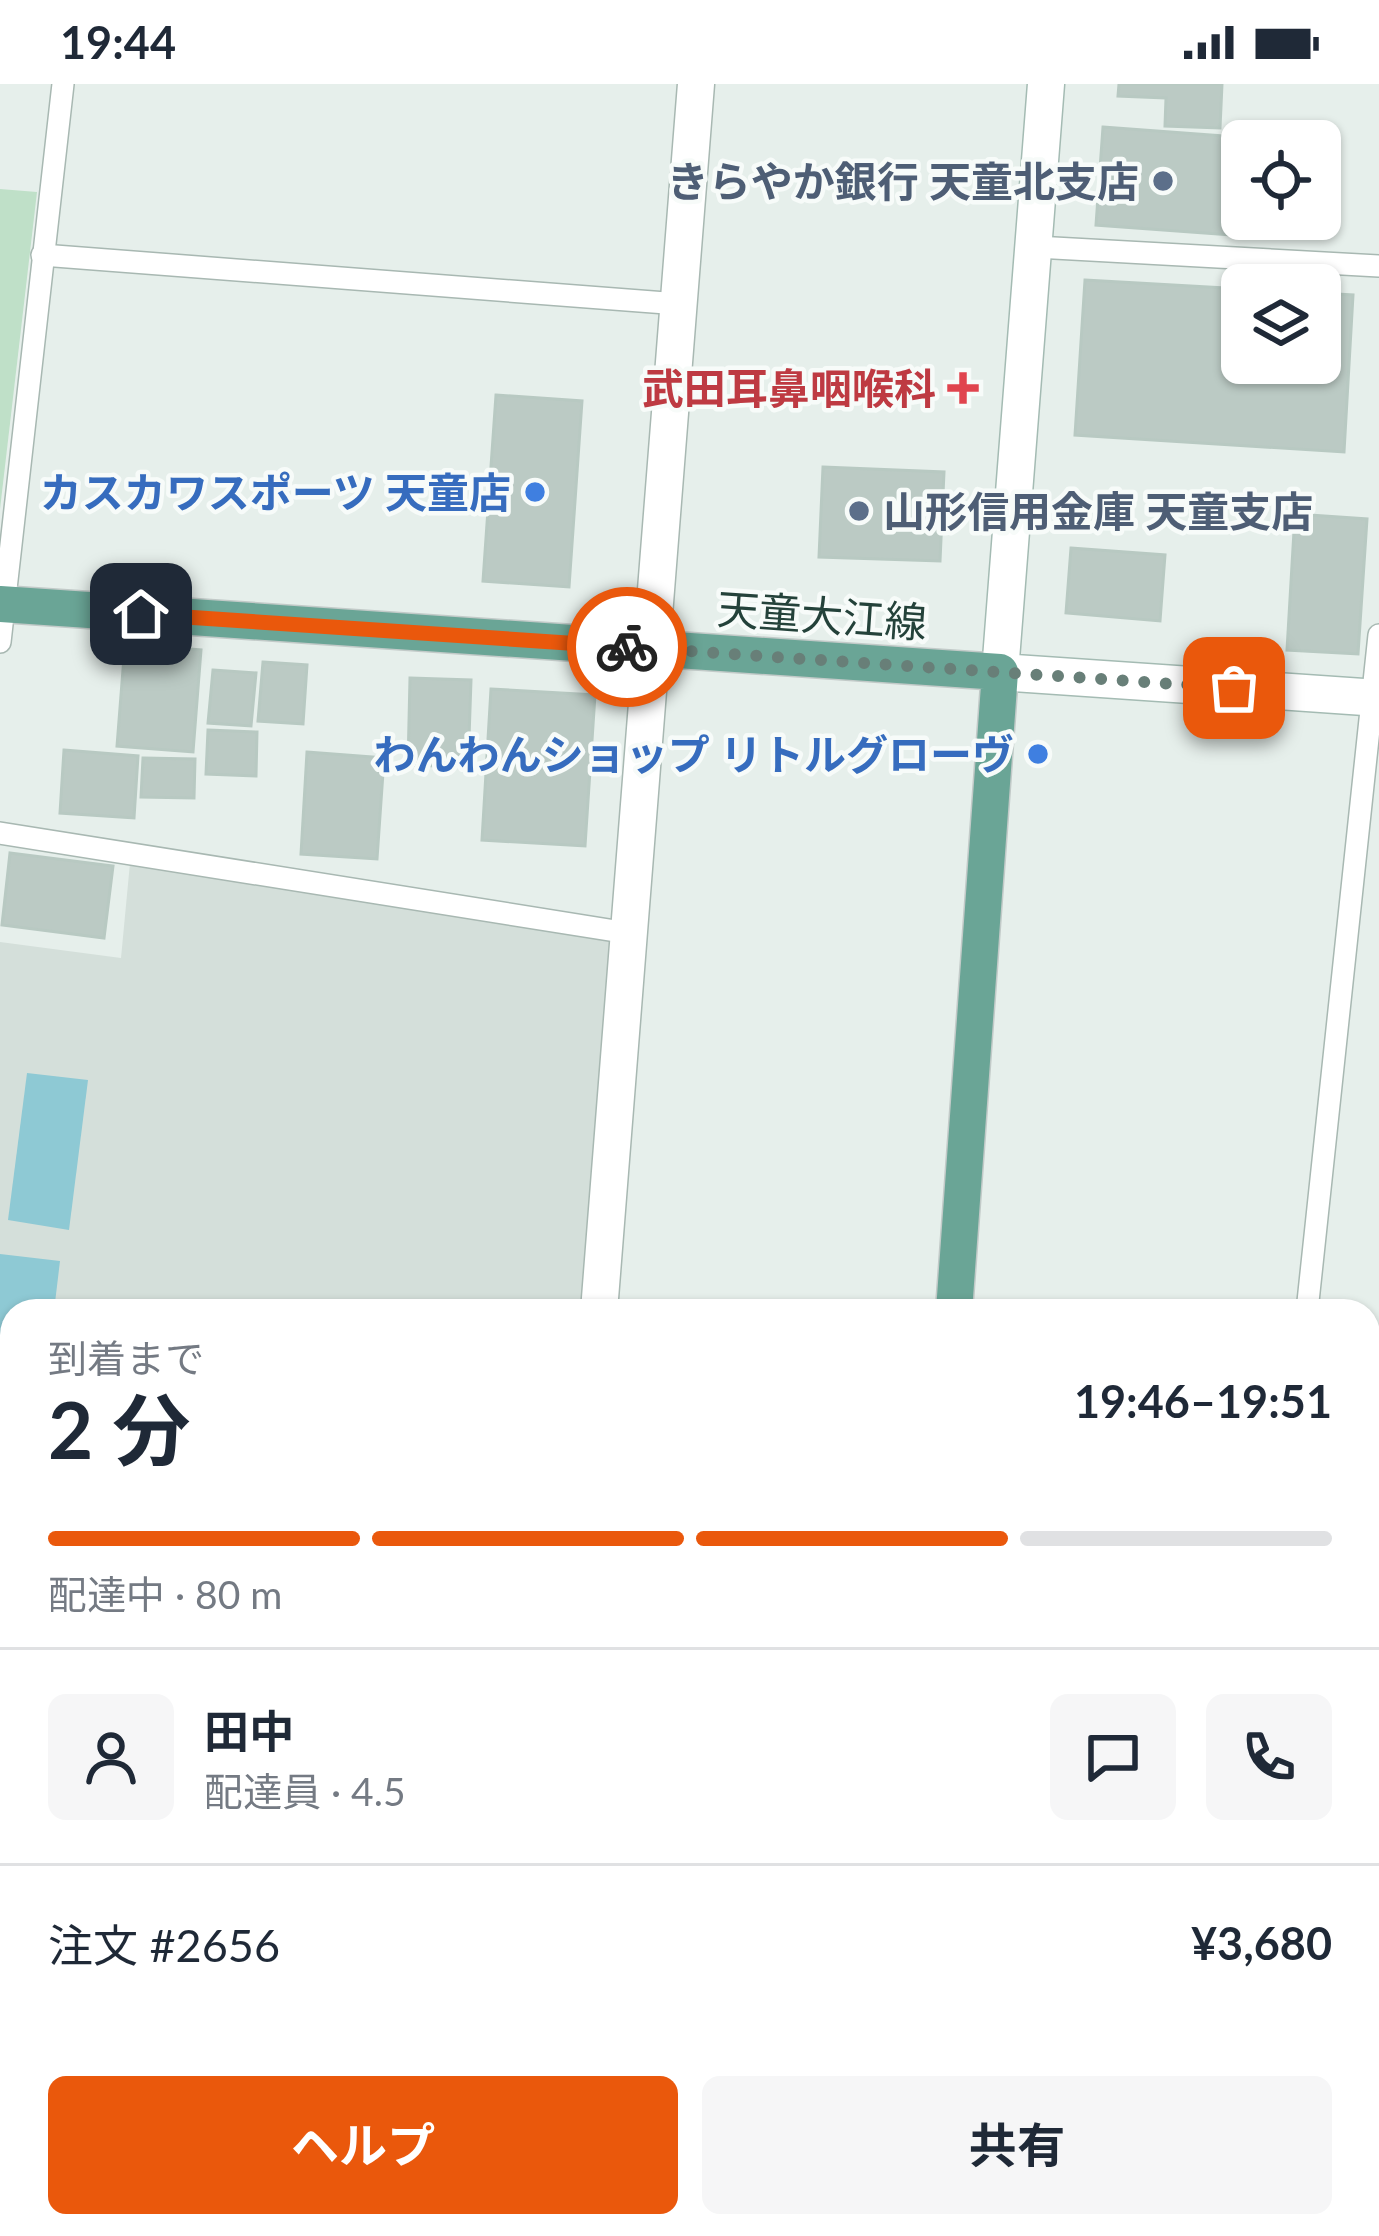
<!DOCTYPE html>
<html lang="ja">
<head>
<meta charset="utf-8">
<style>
	body { margin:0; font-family:Lato,"Noto Sans JP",sans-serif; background:#f6f6f7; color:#1f2937; height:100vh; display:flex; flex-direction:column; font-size:45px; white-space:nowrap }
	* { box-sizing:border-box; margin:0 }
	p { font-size:39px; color:#747a83 }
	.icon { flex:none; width:66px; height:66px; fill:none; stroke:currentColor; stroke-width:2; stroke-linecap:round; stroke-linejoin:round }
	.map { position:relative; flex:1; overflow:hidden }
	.side { position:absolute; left:0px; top:1215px; width:1380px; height:939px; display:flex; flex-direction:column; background:#fff; border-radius:36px 36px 0 0; box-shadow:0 3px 9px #0004 }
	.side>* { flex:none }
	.controls { position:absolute; left:1221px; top:36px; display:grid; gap:24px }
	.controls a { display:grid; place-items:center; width:120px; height:120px; border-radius:18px; background:#fff; box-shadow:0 3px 9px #0004; font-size:60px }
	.pin { position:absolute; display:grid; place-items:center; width:102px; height:102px; color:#fff; margin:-51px; border-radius:24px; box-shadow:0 6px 18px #0006 }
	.courier { position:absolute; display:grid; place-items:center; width:120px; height:120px; margin:-60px; border:9px solid #ea580c; border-radius:50%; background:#fff; color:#222; box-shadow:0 3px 15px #0007 }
	.head em { font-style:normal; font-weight:700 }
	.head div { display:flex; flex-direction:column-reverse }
	.head { display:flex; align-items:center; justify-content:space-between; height:204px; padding:0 48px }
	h1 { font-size:78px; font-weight:700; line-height:90px }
	.bar { display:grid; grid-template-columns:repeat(4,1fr); gap:18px 12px; align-content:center; height:144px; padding:0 48px }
	.bar i { height:15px; border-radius:9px; background:#e0e1e3 }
	.bar .on { background:#ea580c }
	.bar p { grid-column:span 4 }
	.line { display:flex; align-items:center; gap:30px; padding:0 48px; border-top:3px solid #e0e1e3 }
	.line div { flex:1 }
	.round { display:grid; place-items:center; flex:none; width:126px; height:126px; border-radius:18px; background:#f6f6f7 }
	.cta { display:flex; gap:24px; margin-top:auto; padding:24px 48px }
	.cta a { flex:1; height:138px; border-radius:18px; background:#ea580c; color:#fff; font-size:48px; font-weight:700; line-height:138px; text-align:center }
	.cta a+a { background:#f6f6f7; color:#1f2937 }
	.status { display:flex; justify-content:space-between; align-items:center; height:84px; padding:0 60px; background:#fff; direction:ltr }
	.status svg { height:33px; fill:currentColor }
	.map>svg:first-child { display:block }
	.built { fill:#d4dfda }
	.green { fill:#bfe0c8 }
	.water { fill:#8ec9d4 }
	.building { fill:#bbcac4; stroke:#b8c9c2; stroke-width:3 }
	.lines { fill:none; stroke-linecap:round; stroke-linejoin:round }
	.lane-casing { stroke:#a8b8b2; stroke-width:24 }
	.street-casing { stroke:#a8b8b2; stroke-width:39 }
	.secondary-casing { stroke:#a4bbb3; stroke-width:39 }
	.primary-casing { stroke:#c2cac8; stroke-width:39 }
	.lane { stroke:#fff; stroke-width:21 }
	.street { stroke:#fff; stroke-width:36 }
	.secondary { stroke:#fff; stroke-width:36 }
	.primary { stroke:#6aa596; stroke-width:36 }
	.done { stroke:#687f78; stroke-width:12; stroke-dasharray:0 21.6 }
	.route { stroke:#ea580c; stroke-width:15 }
	.service-dot { fill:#5c6f8a; stroke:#f7fbf9; stroke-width:4.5 }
	.health-dot { fill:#e0444e; stroke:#f7fbf9; stroke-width:4.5 }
	.shop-dot { fill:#3f7fe0; stroke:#f7fbf9; stroke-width:4.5 }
	.labels { text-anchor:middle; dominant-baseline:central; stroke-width:9; stroke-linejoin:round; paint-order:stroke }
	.service-label { font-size:42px; font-weight:bold; fill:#4e5e75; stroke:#f7fbf9; text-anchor:end }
	.health-label { font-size:42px; font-weight:bold; fill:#be3a42; stroke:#f7fbf9; text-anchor:end }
	.shop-label { font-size:42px; font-weight:bold; fill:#366cbe; stroke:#f7fbf9; text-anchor:end }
	.street-label { font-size:42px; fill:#24423a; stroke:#f7fbf9 }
</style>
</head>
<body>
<div class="status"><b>19:44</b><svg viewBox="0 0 49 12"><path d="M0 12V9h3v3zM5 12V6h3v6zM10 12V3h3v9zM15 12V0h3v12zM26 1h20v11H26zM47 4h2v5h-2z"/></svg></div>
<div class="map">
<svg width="1379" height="2152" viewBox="0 0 1379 2152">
	<rect width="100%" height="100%" fill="#e6efeb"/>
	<path class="built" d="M130,779L618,857L587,1227H12V1936L0,1934V858L121,874Z"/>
	<path class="green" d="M0,105L37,108L0,425Z"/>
	<g class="water">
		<path d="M27,989L88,996L69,1146L8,1136Z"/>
		<path d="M0,1170L60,1177L54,1227H12V1317L0,1315Z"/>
	</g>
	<g class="building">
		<path d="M1119,0H1222L1220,44L1165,42L1166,14L1118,12Z"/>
		<path d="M1103,43L1251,54L1242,57L1244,152L1096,141Z"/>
		<path d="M1085,196L1242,205V279H1320V209L1353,211L1344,368L1075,351Z"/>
		<path d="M496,311L582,317L569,503L483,497Z"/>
		<path d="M823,383L944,388L940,477L819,473Z"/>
		<path d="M1295,430L1367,435L1358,570L1287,566Z"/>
		<path d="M1071,464L1165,471L1160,537L1066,529Z"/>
		<path d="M125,560L201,566L193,668L117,662Z"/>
		<path d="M263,578L307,581L303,640L258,637Z"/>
		<path d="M213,586L256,589L251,642L208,639Z"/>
		<path d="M410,594L471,596L468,683L408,681Z"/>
		<path d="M491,605L595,611L585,762L482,756Z"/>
		<path d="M208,646L257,648L256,692L206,690Z"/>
		<path d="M64,666L138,672L134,734L60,729Z"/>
		<path d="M307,668L384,674L377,775L301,770Z"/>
		<path d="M143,674L195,675L194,714L141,713Z"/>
		<path d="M10,769L113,782L104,854L2,841Z"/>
	</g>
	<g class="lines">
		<defs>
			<g id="lane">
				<path d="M1036,163L1379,182"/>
				<path d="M42,171L679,220"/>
				<path d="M0,558L63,0"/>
				<path d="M0,749L628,849"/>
				<path d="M1307,1227L1379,551"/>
				<path d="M1240,2152V2142"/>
			</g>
			<g id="street">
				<path d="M599,1227L696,0"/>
				<path d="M1368,1478L1379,1479"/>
				<path d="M531,2152V2142"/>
			</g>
			<path id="secondary" d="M1046,0L1000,588L1379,614"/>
			<g id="primary">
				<path d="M0,520L1000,588L954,1227"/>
				<path d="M887,2152V2142"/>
			</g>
		</defs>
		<use href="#lane" class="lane-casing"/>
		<use href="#street" class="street-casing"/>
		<use href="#secondary" class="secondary-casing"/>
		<use href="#primary" class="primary-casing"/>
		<use href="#lane" class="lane"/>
		<use href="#street" class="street"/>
		<use href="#secondary" class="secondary"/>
		<use href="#primary" class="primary"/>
	</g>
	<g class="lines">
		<path class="done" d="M627,563L1234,604"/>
		<path class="route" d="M141,530L627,563"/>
	</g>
	<g class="service-dot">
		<circle cx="1163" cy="97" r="12"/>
		<circle cx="859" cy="427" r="12"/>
	</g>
	<path class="health-dot" d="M957 286h12v12h12v12h-12v12h-12v-12h-12v-12h12z"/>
	<g class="shop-dot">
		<circle cx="535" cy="408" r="12"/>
		<circle cx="1038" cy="670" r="12"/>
	</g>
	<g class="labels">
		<g class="service-label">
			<text x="1139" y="97">きらやか銀行 天童北支店</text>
			<text x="883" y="427" text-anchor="start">山形信用金庫 天童支店</text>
		</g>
		<g class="health-label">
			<text x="936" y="304">武田耳鼻咽喉科</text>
		</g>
		<g class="shop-label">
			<text x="511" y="408">カスカワスポーツ 天童店</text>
			<text x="1014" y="670">わんわんショップ リトルグローヴ</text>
		</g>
		<g class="street-label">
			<text transform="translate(822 531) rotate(4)">天童大江線</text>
		</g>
	</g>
</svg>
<div class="controls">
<a><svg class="icon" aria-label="locate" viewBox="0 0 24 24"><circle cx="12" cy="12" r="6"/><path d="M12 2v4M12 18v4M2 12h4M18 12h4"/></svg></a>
<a><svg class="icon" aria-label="layers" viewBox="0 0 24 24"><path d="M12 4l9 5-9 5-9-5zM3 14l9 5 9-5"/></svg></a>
</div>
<div class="pin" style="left:1234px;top:604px;background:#ea580c"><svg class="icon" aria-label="bag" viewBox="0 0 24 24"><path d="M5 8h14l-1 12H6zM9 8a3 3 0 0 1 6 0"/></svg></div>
<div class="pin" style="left:141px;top:530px;background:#1f2937"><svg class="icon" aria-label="home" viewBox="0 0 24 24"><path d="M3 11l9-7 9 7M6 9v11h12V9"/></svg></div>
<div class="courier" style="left:627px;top:563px"><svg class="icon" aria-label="bike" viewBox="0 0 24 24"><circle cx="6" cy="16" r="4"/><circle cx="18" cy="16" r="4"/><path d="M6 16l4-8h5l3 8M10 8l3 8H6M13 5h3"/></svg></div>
<section class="side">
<div class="head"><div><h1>2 分</h1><p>到着まで</p></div><em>19:46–19:51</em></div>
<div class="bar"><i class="on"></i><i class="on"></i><i class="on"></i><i></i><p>配達中 · 80 m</p></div>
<div class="line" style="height:216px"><a class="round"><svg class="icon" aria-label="person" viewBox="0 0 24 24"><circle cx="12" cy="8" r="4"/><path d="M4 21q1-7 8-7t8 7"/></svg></a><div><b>田中</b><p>配達員 · 4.5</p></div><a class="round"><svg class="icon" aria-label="chat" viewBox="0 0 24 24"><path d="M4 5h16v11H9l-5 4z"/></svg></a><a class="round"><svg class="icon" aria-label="phone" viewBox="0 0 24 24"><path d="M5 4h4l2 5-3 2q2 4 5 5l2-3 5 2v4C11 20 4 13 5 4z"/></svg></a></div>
<div class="line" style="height:156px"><div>注文 #2656</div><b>¥3,680</b></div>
<div class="cta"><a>ヘルプ</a><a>共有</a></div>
</section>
</div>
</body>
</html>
